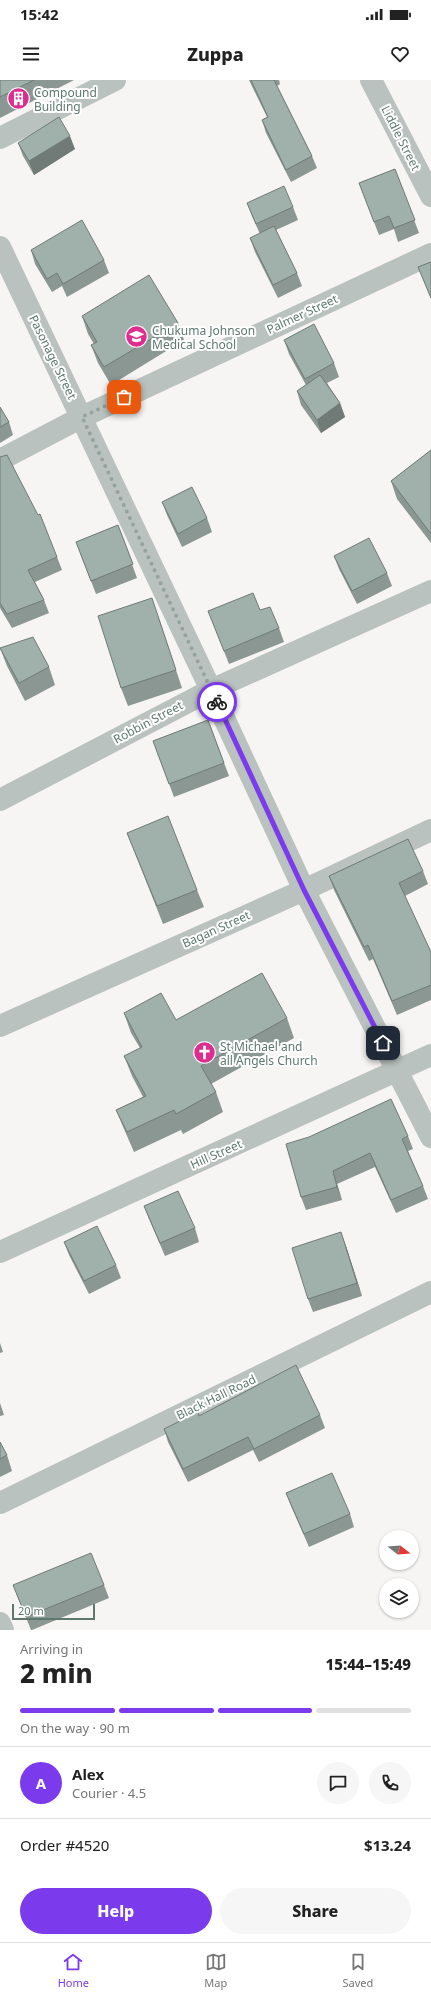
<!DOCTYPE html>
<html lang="en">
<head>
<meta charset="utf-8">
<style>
	body { margin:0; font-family:"Noto Sans",sans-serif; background:#f6f6f6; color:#222; height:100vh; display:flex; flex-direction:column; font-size:15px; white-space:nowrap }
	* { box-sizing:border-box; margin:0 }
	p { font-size:13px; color:#767676 }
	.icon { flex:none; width:22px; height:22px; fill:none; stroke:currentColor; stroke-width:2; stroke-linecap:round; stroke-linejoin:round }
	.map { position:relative; height:1550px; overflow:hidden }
	.drawer { display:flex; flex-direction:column; background:#fff; flex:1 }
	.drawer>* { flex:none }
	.needle { width:26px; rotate:107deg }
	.tools { position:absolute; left:379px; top:1450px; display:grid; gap:8px }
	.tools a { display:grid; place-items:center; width:40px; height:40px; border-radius:50%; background:#fff; box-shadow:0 1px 3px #0004; font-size:20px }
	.scale { position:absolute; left:12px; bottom:10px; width:83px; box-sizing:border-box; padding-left:4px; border:2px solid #5e7870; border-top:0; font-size:11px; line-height:14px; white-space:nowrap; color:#5e7870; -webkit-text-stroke:3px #fff; paint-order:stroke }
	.pin { position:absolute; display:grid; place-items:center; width:34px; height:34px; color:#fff; margin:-17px; border-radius:8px; box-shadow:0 2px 6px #0006 }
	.courier { position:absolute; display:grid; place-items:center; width:40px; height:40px; margin:-20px; border:3px solid #7c3aed; border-radius:50%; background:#fff; color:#222; box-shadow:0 1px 5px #0007 }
	.head em { font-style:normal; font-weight:800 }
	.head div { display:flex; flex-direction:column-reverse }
	.head { display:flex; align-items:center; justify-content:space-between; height:68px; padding:0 20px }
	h1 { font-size:26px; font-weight:800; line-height:30px }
	.bar { display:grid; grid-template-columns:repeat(4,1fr); gap:6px 4px; align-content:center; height:48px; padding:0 20px }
	.bar i { height:5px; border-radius:3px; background:#e0e0e0 }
	.bar .selected { background:#7c3aed }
	.bar p { grid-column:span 4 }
	.line { display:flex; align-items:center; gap:10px; padding:0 20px; border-top:1px solid #e0e0e0 }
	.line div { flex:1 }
	.round { display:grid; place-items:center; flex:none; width:42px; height:42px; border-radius:21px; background:#f6f6f6 }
	.primary-button { display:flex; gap:8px; margin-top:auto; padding:8px 20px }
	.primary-button a { flex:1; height:46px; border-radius:24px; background:#7c3aed; color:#fff; font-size:16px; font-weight:800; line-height:46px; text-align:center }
	.primary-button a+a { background:#f6f6f6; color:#222 }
	.status { display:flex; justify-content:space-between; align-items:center; height:28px; padding:0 20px; background:#fff; direction:ltr }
	.status svg { height:11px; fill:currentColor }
	header { display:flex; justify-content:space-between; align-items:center; height:52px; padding:0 20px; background:#fff; font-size:18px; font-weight:800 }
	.tabs { display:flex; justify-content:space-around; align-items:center; height:56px; border-top:1px solid #e0e0e0; background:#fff; font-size:11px; color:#767676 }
	.tabs a { display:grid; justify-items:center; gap:2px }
	.tabs .selected { color:#7c3aed }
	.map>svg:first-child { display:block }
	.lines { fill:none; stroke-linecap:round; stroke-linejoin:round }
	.minor { stroke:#b9c2bf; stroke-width:22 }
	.wall { fill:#8a9792 }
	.shaded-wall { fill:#707b77 }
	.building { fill:#a0b0aa; stroke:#707b77 }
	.done { stroke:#94a39e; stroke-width:4; stroke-dasharray:0 7.2 }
	.route { stroke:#7c3aed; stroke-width:5 }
	.labels { text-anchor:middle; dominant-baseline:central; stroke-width:4; stroke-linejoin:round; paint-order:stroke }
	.poi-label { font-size:12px; fill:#5e7870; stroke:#fff; text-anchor:start }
	.street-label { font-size:12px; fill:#5e7870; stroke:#fff }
</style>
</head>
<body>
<div class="status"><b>15:42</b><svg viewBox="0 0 49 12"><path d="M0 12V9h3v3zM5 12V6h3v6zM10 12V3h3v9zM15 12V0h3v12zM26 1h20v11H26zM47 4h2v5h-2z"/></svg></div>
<header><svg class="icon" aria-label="menu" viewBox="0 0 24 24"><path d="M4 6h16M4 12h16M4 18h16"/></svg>Zuppa<svg class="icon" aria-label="heart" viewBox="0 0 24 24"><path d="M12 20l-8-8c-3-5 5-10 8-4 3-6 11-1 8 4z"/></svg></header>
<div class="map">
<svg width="431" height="1550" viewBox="0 0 431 1550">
	<rect width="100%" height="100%" fill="#f7f4f4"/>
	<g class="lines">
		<g class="minor">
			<path d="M371,0L431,116"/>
			<path d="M0,58L115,0"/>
			<path d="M0,167L211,610L304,810L431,1057"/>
			<path d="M0,380L82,337L431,174"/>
			<path d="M0,720L211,610L431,511"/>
			<path d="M0,946L304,810L431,750"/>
			<path d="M0,1172L431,975"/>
			<path d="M0,1423L431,1212"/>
			<path d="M0,1543L3,1550"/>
		</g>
	</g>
	<g class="wall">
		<path d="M0,0H74L0,38Z"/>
		<path d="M249,0H279L280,4L277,6L312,76L317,88L291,102L266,53L262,40L267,37Z"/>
		<path d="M18,63L75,69L34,95L23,76Z"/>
		<path d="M395,89L419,153L398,162L394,149L379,155L359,103Z"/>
		<path d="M247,123L293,127L298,140L276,150L297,193L302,206L278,218L255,172L250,158L260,154L252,136Z"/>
		<path d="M31,170L104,180L109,193L67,217L62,206L52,212L35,184Z"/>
		<path d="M431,182V219L418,187Z"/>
		<path d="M82,236L178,243L184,260L111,305L98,283L91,265L94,264L88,254Z"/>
		<path d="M284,260L334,283L339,297L327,303L340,323L345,337L321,353L301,325L297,311L306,305L289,274Z"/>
		<path d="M0,327L9,342L13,355L0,363Z"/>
		<path d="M431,370V463L397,419L391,401Z"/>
		<path d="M0,377L57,477L62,490L35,502L44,520L49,533L12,548L0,528Z"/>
		<path d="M162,422L207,438L212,452L182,467L167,435Z"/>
		<path d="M118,445L137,498L96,514L76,462Z"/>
		<path d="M334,476L387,493L392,506L357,524L339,489Z"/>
		<path d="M260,530L279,548L284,562L229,584L208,531Z"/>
		<path d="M158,536L182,608L128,626L121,608Z"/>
		<path d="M0,568L49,587L55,605L25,621L7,586Z"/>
		<path d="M208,640L229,696L174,717L153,661Z"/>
		<path d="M127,753L197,810L204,827L163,844Z"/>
		<path d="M423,791L428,804L405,816L431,872V920L397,935L373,879L369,881L334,810L329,796Z"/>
		<path d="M124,933L176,940L287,938L294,958L211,1004L216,1012L223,1032L183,1054L181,1050L134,1072L124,1049L116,1030L143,1017L132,996L124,976L140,968L131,953Z"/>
		<path d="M408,1056L413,1069L408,1071L423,1106L428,1119L396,1133L375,1087L337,1104L342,1120L306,1130L301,1117L286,1064Z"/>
		<path d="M144,1126L195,1148L199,1162L165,1176L149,1139Z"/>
		<path d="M64,1162L116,1185L121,1198L89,1214L69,1175Z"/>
		<path d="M346,1166L362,1216L313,1232L308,1219Z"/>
		<path d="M0,1263L3,1272L0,1273Z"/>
		<path d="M0,1323L4,1335L0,1336Z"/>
		<path d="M320,1335L325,1348L259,1382L253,1370L188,1402L168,1362L164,1349L199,1336Z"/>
		<path d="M0,1362L7,1375L12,1391L0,1397Z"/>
		<path d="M286,1413L350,1434L354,1447L309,1467L291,1426Z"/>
		<path d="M13,1505H104L109,1518L32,1550H31Z"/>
	</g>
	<g class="shaded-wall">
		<path d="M70,56L75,69L34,95L29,81Z"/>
		<path d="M340,323L345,337L321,353L317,340Z"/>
		<path d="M333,1091L337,1104L342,1120L337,1107Z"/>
		<path d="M341,1152L346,1166L362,1216L357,1203Z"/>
	</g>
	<g class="building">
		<path d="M0,0H34L0,17Z"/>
		<path d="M251,0H274L312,76L286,90L262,40L268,37Z"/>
		<path d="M59,37L70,56L29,81L18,63Z"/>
		<path d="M395,89L415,140L394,148L389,136L374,142L359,103Z"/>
		<path d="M284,106L293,127L256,144L247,123Z"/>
		<path d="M82,140L104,180L63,204L57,193L47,199L31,170Z"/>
		<path d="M274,146L297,193L273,205L250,158Z"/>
		<path d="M431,182V218L418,187Z"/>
		<path d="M149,195L178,243L104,287L91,265L97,262L82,236Z"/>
		<path d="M314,244L334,283L305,299L284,260Z"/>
		<path d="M320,295L340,323L317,340L297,311Z"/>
		<path d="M0,327L9,342L0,347Z"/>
		<path d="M431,370V454L391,401Z"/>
		<path d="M7,375L38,435L40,434L57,477L28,490L44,520L7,534L0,523V377Z"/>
		<path d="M192,407L207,438L178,454L162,422Z"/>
		<path d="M118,445L133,484L91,501L76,462Z"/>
		<path d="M369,458L387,493L352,511L334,476Z"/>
		<path d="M253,513L260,530L270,527L279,548L224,571L208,531Z"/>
		<path d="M152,518L176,590L121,608L98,536Z"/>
		<path d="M33,557L49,587L19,603L0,568Z"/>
		<path d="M208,640L224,683L169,704L153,661Z"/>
		<path d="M168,736L197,810L157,826L127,753Z"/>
		<path d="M408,759L423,791L399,803L431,872V905L392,921L368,865L364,867L329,796Z"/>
		<path d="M262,893L287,938L201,986L216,1012L176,1034L174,1030L127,1052L116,1030L146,1016L124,976L142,967L124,933L161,913L176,940Z"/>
		<path d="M391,1019L408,1056L402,1059L423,1106L391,1120L370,1073L333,1091L337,1107L301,1117L286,1064L309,1057Z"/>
		<path d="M178,1111L195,1148L160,1163L144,1126Z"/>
		<path d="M97,1146L116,1185L84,1201L64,1162Z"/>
		<path d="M341,1152L357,1203L308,1219L292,1168Z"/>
		<path d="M296,1285L320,1335L254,1369L248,1357L183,1389L164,1349L198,1332L199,1336Z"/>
		<path d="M0,1362L7,1375L0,1379Z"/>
		<path d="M332,1393L350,1434L304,1454L286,1413Z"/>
		<path d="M91,1473L104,1505L26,1537L13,1505Z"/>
	</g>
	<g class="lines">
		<path class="done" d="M124,317L82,337L217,622"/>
		<path class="route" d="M217,622L304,810L383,963"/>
	</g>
	<defs>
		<symbol id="building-disc" viewBox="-11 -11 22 22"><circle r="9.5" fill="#dd2d90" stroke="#fff"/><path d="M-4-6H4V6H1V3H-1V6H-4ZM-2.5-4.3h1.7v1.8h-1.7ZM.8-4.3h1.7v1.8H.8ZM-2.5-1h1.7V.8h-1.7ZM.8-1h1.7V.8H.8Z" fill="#fff"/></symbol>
		<symbol id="school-disc" viewBox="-11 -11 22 22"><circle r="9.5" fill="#dd2d90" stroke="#fff"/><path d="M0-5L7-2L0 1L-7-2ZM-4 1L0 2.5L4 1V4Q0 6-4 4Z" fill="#fff"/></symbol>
		<symbol id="church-disc" viewBox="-11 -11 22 22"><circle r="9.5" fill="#dd2d90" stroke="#fff"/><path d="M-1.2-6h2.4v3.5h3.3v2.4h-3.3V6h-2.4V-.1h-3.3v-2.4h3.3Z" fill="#fff"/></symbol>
	</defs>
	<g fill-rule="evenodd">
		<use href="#building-disc" x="6" y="6" width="25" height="25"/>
		<use href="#school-disc" x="124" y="244" width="25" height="25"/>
		<use href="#church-disc" x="192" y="960" width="25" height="25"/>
	</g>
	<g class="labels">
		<g class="poi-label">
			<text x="34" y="12">Compound<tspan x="34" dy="14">Building</tspan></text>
			<text x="152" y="250">Chukuma Johnson<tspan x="152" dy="14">Medical School</tspan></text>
			<text x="220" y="966">St Michael and<tspan x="220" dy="14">all Angels Church</tspan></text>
		</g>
		<g class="street-label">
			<text transform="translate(401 58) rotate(63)">Liddle Street</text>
			<text transform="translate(302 234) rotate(-25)">Palmer Street</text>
			<text transform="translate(53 277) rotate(64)">Pasonage Street</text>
			<text transform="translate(148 642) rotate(-28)">Robbin Street</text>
			<text transform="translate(216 849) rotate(-24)">Bagan Street</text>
			<text transform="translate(216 1074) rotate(-24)">Hill Street</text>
			<text transform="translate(216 1317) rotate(-26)">Black Hall Road</text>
		</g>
	</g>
</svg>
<div class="tools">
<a><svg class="needle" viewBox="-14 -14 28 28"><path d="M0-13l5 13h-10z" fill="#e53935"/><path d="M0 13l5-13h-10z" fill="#767676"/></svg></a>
<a><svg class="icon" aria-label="layers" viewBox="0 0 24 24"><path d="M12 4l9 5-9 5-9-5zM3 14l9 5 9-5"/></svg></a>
</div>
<div class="scale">20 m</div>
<div class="pin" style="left:124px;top:317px;background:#ea580c"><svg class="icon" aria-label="bag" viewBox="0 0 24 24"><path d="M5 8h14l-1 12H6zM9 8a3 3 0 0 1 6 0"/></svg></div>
<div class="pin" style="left:383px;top:963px;background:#1f2937"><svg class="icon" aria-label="home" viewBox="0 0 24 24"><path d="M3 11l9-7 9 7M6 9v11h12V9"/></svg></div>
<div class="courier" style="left:217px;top:622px"><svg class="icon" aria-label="bike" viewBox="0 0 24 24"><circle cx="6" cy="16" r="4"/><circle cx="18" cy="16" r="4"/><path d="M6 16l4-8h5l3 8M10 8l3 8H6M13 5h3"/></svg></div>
</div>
<section class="drawer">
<div class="head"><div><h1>2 min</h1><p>Arriving in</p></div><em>15:44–15:49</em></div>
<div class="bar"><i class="selected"></i><i class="selected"></i><i class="selected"></i><i></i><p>On the way · 90 m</p></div>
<div class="line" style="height:72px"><b class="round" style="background:#7c3aed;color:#fff">A</b><div><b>Alex</b><p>Courier · 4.5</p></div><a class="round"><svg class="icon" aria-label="chat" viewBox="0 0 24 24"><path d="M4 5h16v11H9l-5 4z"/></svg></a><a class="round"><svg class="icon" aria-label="phone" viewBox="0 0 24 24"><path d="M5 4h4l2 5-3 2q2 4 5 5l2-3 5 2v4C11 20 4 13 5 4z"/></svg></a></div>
<div class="line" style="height:52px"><div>Order #4520</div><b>$13.24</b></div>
<div class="primary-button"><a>Help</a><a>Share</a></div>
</section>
<nav class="tabs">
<a class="selected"><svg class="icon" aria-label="home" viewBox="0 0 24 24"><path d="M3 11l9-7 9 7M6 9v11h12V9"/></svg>Home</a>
<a><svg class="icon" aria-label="map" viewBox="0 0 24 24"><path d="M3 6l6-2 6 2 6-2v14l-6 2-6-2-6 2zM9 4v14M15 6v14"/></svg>Map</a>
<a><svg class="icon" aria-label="saved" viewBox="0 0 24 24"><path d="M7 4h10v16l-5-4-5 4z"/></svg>Saved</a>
</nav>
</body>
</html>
